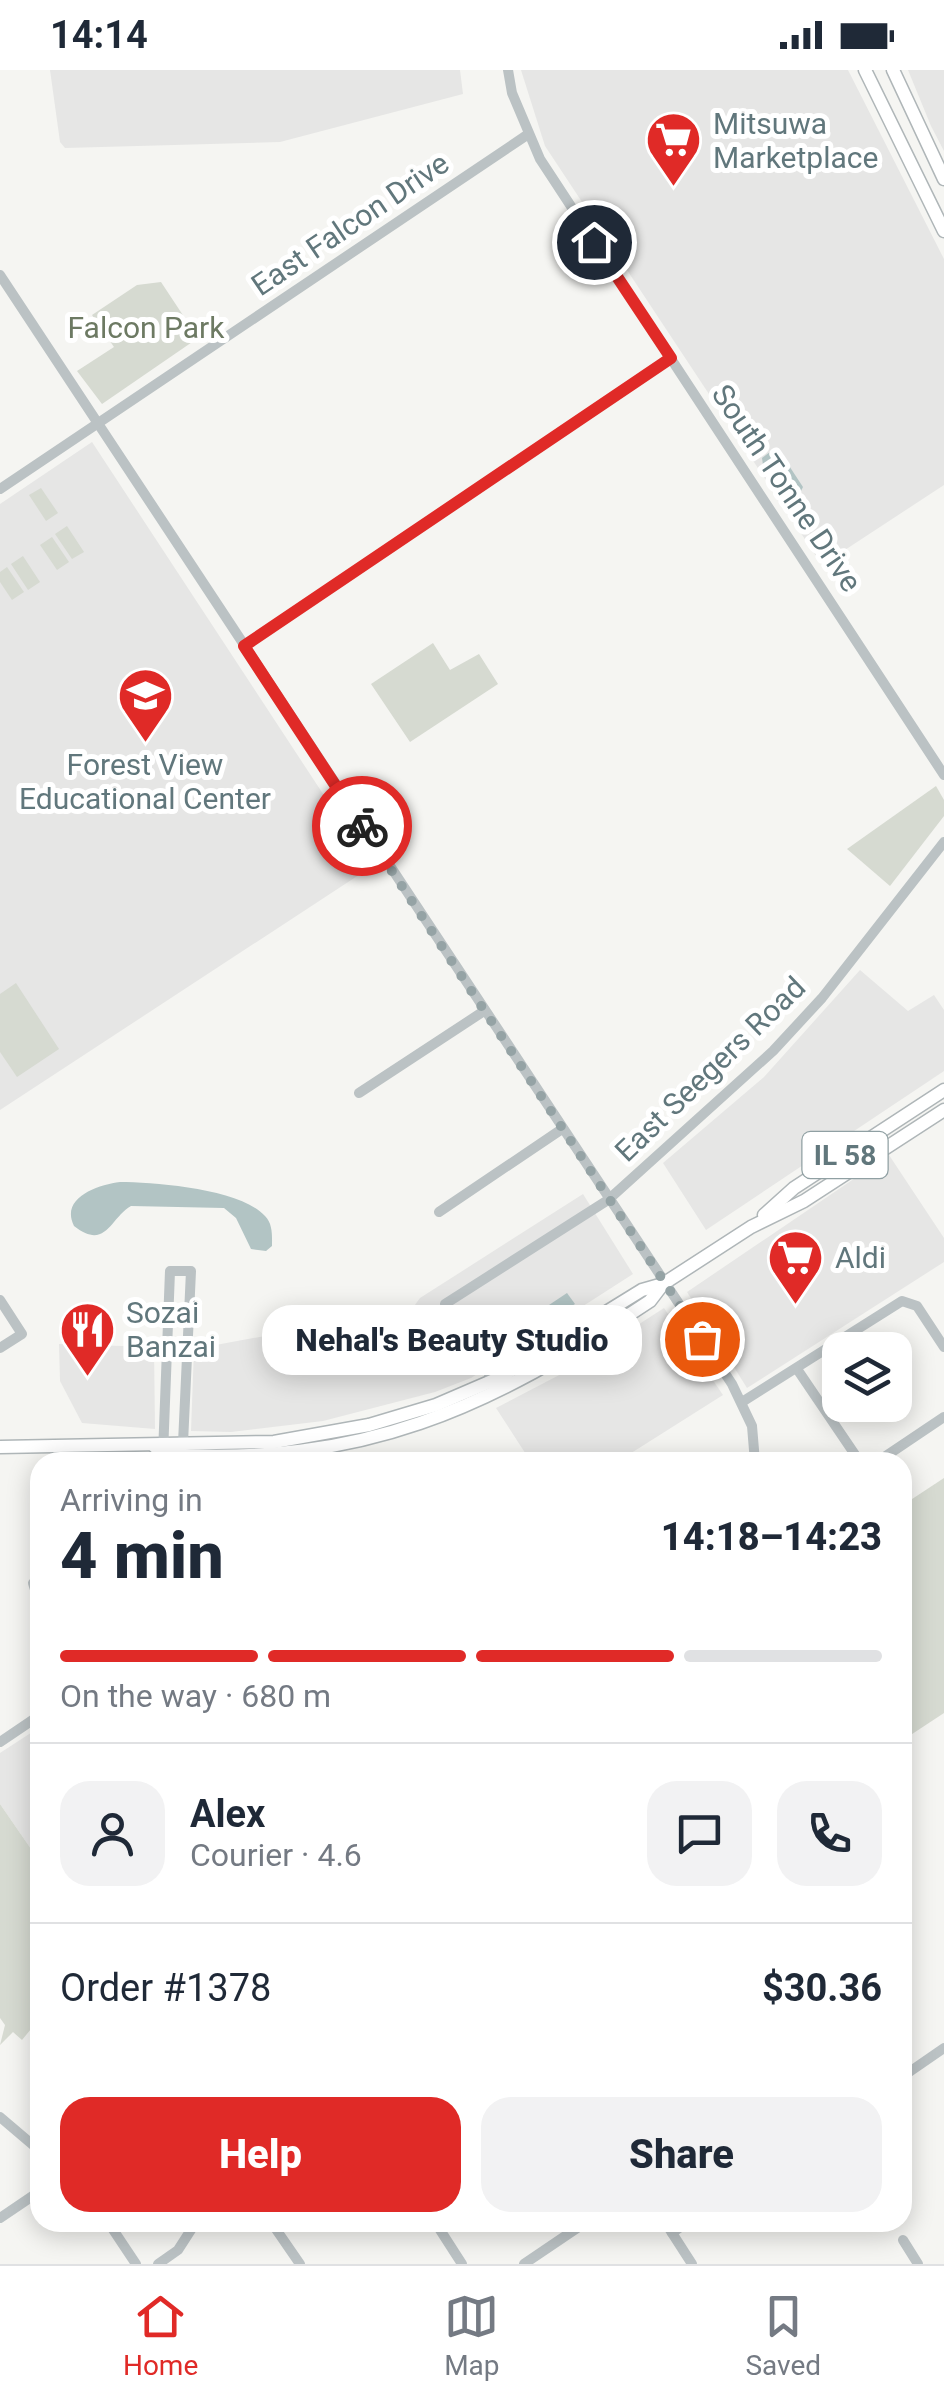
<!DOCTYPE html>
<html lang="en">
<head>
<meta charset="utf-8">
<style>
	body { margin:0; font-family:Roboto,sans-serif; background:#f2f2f3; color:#1f2937; height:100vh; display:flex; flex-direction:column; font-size:38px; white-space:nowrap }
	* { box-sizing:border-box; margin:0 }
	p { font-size:32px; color:#747a83 }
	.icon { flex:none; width:55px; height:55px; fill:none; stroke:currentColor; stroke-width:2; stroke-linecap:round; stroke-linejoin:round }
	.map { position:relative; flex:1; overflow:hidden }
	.details { position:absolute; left:30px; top:1382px; width:882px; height:780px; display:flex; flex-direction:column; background:#fff; border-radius:30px; box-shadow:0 5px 25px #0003 }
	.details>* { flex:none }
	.buttons { position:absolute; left:822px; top:1262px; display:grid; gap:20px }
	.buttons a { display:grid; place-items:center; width:90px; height:90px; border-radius:20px; background:#fff; box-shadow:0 5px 25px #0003; font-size:50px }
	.pin { position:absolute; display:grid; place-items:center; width:85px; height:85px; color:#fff; margin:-42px; border:5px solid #fff; border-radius:50%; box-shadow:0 2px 10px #0007 }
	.courier { position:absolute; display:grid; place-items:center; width:100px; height:100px; margin:-50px; border:8px solid #e02a27; border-radius:50%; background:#fff; color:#222; box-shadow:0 2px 12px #0007 }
	.bubble { position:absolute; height:70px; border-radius:30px; background:#fff; box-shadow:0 5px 25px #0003; font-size:32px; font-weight:800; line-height:70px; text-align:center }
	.overview em { font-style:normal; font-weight:800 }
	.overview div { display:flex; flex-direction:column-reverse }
	.overview { display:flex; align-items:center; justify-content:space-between; height:170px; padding:0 30px }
	h1 { font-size:65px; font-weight:800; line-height:75px }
	.bar { display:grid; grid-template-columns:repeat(4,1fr); gap:15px 10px; align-content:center; height:120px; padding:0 30px }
	.bar i { height:12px; border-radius:8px; background:#e0e1e3 }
	.bar .on { background:#e02a27 }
	.bar p { grid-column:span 4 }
	.line { display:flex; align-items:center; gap:25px; padding:0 30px; border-top:2px solid #e0e1e3 }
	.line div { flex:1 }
	.round { display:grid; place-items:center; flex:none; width:105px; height:105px; border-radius:30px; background:#f2f2f3 }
	.action { display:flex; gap:20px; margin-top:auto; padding:20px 30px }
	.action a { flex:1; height:115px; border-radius:30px; background:#e02a27; color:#fff; font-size:40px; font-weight:800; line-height:115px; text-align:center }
	.action a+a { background:#f2f2f3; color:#1f2937 }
	.status { display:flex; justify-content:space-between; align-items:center; height:70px; padding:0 50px; background:#fff; direction:ltr }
	.status svg { height:28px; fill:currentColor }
	.menu { display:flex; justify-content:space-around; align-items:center; height:140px; border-top:2px solid #e0e1e3; background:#fff; font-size:28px; color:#747a83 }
	.menu a { display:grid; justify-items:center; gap:5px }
	.menu .on { color:#e02a27 }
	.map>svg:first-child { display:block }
	.built { fill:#e6e6e5 }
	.green { fill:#d6dad1 }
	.water { fill:#b2c4c4 }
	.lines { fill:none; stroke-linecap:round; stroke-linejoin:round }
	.major-casing { stroke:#afb6b8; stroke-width:15 }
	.minor { stroke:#bbc2c4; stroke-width:10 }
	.major { stroke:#fff; stroke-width:12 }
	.done { stroke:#95a3a5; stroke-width:10; stroke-dasharray:0 18 }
	.route { stroke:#e02a27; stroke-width:12 }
	.labels { text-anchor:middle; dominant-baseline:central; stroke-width:10; stroke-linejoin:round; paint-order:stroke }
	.shield { fill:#fff; stroke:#90a0a3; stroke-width:2.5 }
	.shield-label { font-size:28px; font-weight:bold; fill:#61777c }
	.poi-label { font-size:30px; fill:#61777c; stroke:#fff; text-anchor:start }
	.street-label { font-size:30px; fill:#61777c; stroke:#fff }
	.park-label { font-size:30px; fill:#6d7a63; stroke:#fff }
</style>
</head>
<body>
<div class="status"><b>14:14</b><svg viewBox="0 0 49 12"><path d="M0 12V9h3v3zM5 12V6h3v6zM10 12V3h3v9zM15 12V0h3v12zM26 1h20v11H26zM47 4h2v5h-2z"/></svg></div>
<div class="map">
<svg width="944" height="2194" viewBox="0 0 944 2194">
	<rect width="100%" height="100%" fill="#f5f5f2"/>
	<g class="built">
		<path d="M50,0H460L463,24L280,72L65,78L60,72Z"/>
		<path d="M521,0H848L944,189V415L822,495L545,76Z"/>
		<path d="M908,0H944V81L931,56Z"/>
		<path d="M92,372L371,797L0,1040V434Z"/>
		<path d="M860,900L908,941L934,925L944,940V1001L706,1160L663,1093L764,1007Z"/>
		<path d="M889,1085L944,1168V1192L747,1318L687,1222Z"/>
		<path d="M583,1124L633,1204L471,1308L435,1322L323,1351L231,1362L191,1361L194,1279L412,1239L420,1228Z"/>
		<path d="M664,1238L723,1325L617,1392H531L496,1338L565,1302Z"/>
		<path d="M59,1274L154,1277L155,1359L82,1353L60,1311Z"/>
		<path d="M40,1657V1792L0,1734V1683Z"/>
	</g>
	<g class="green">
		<path d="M161,212L198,268L102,334L77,301L114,277L92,245L137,215Z"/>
		<path d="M41,418L58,443L46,451L29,425Z"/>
		<path d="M67,456L84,482L72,489L55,464Z"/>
		<path d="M52,467L69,492L57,500L40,475Z"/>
		<path d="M23,486L40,512L28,520L11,494Z"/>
		<path d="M7,497L24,522L12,530L0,512V502Z"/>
		<path d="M433,573L450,600L479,584L498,614L410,672L371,614Z"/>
		<path d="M936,716L944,730V746L890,816L847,779Z"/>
		<path d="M16,913L59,979L17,1007L0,982V924Z"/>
		<path d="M944,1408V1643L903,1670V1435Z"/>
		<path d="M0,1734L40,1792V1948L22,1970L13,1962L0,1975L5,1955L0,1948Z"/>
	</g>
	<g class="water">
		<path d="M770,382H780L803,417L794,434L763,395L762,388Z"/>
		<path d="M120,1112C155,1112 241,1119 265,1146C273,1154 272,1166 272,1176L266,1181L251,1179L236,1148L224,1138L131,1136C110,1148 106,1181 74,1156C60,1128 97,1115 120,1112Z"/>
		<path d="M567,1223L575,1234L529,1264L522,1253Z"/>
	</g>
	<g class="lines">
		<defs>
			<g id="major">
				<path d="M865,0L944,161"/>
				<path d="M893,0L944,109"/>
				<path d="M764,1145L794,1118L944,1020"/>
				<path d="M154,1376L163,1384C363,1397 487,1339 650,1231L663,1214"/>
				<path d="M0,1377L274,1372L369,1355L436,1335L501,1307L642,1220L663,1214L751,1157L804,1131L944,1040"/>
			</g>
		</defs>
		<use href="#major" class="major-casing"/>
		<g class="minor">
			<path d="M508,0L512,23L540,89L944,705"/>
			<path d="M0,205L732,1314L752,1356L755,1392"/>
			<path d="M0,419L527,65"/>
			<path d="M244,576L671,288"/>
			<path d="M359,1023L484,941"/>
			<path d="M439,1142L562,1059"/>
			<path d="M0,1230L22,1264L0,1278"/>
			<path d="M797,1299L860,1392"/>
			<path d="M493,1310L445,1234L608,1130L773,981L822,928L944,772"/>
			<path d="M742,1332L902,1231L917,1236L944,1277"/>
			<path d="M170,1392L163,1384L170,1201H191L183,1373L182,1386L175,1392"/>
			<path d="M877,1392L944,1347"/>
			<path d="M33,1513L40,1536"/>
			<path d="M0,1672L40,1645"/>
			<path d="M902,1845V1852"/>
			<path d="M902,2007L944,1978"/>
			<path d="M0,2047L40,2081"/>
			<path d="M0,2148L40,2121"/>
			<path d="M108,2152L136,2194"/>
			<path d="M271,2152L300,2194"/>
			<path d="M435,2152L462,2194"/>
			<path d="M665,2152L692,2194"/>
			<path d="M672,2163L688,2152"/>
			<path d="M903,2170L918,2194"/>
			<path d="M158,2194L178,2180L196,2152"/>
			<path d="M524,2194L586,2152"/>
		</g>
		<use href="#major" class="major"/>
	</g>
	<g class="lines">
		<path class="done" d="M362,756L702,1269"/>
		<path class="route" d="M362,756L244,576L671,288L594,172"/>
	</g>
	<defs>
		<symbol id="supermarket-pin" viewBox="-11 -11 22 30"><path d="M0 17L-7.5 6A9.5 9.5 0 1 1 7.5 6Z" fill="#e02a27" stroke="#fff"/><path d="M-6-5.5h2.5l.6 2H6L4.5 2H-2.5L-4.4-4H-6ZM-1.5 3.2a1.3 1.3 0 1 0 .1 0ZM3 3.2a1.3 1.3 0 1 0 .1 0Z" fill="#fff"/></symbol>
		<symbol id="school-pin" viewBox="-11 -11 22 30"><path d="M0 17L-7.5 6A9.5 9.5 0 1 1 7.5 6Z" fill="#e02a27" stroke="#fff"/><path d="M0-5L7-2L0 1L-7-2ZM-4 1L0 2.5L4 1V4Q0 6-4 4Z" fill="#fff"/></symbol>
		<symbol id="restaurant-pin" viewBox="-11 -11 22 30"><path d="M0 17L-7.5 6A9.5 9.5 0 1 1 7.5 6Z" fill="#e02a27" stroke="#fff"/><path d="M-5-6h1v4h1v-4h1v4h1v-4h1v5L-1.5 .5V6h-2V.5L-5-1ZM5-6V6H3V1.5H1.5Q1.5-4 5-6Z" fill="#fff"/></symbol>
	</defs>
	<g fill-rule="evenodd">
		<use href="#supermarket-pin" x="642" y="38" width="63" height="86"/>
		<use href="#school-pin" x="114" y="594" width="63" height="86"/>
		<use href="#supermarket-pin" x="764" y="1156" width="63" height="86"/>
		<use href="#restaurant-pin" x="56" y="1228" width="63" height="86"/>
	</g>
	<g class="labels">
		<rect class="shield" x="802.5" y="1062" width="85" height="46" rx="8"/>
		<g class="shield-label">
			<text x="845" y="1085">IL 58</text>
		</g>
		<g class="poi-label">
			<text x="713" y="53">Mitsuwa<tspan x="713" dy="34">Marketplace</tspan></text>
			<text x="145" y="694" text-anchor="middle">Forest View<tspan x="145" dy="34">Educational Center</tspan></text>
			<text x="835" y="1187">Aldi</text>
			<text x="126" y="1242">Sozai<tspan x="126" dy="34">Banzai</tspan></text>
		</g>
		<g class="street-label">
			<text transform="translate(350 154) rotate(-34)">East Falcon Drive</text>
			<text transform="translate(787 418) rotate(56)">South Tonne Drive</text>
			<text transform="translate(710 999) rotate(-44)">East Seegers Road</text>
		</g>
		<g class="park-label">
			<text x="146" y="257">Falcon Park</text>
		</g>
	</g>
</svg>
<div class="buttons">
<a><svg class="icon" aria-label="layers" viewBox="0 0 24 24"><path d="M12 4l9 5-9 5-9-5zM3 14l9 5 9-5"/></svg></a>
</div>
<div class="pin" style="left:702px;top:1269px;background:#ea580c"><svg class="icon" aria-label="bag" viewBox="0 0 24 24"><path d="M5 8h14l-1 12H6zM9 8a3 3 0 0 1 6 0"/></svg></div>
<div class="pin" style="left:594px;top:172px;background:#1f2937"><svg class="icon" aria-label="home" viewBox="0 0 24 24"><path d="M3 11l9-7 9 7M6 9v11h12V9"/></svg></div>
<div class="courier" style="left:362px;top:756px"><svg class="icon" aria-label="bike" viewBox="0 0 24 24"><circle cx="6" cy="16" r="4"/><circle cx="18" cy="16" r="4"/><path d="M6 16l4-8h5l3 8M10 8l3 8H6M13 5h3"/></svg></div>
<div class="bubble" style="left:262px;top:1235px;width:380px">Nehal's Beauty Studio</div>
<section class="details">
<div class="overview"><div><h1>4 min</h1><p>Arriving in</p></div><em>14:18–14:23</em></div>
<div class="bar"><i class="on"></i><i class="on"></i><i class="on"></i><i></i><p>On the way · 680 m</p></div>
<div class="line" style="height:180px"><a class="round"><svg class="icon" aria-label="person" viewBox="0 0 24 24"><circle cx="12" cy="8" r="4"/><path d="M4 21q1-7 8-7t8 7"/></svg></a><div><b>Alex</b><p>Courier · 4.6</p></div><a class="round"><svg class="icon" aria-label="chat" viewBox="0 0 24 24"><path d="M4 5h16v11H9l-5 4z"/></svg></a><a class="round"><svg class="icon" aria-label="phone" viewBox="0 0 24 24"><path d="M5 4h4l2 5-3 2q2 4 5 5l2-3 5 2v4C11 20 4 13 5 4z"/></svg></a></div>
<div class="line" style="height:130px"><div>Order #1378</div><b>$30.36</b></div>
<div class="action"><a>Help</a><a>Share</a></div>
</section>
</div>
<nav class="menu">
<a class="on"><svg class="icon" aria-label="home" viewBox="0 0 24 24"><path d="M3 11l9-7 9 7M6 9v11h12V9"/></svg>Home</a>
<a><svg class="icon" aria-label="map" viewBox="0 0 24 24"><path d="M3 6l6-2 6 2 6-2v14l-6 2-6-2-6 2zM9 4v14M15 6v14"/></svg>Map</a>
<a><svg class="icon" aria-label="saved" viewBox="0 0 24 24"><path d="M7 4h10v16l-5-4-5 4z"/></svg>Saved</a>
</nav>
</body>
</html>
